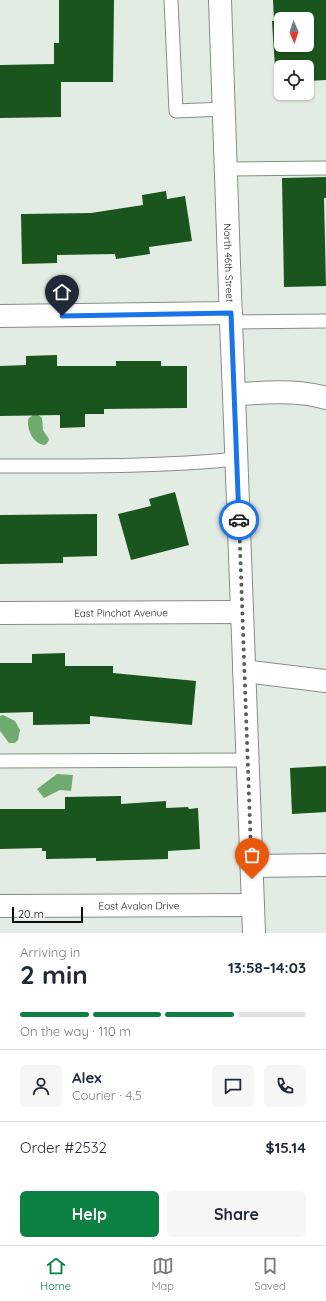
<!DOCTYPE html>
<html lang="en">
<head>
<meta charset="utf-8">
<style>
	body { margin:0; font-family:Quicksand,sans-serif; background:#f6f6f7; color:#1f2937; height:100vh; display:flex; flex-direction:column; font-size:15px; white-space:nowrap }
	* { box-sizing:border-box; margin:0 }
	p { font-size:13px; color:#747a83 }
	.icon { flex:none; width:22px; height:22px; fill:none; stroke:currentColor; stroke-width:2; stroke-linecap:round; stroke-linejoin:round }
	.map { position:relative; height:933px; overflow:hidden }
	.details { display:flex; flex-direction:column; background:#fff; flex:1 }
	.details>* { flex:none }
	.needle { width:26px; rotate:178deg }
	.fabs { position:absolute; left:274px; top:12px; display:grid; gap:8px }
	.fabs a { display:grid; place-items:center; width:40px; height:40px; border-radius:6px; background:#fff; box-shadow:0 1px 3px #0004; font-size:20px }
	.scale { position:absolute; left:12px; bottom:10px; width:71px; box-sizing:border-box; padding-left:4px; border:2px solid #0d100d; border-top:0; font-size:11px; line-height:14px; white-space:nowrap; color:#0d100d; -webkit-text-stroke:3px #f1f9f0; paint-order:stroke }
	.pin { position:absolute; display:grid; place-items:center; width:34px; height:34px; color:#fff; margin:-41px -17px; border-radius:50% 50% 50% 0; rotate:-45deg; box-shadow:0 0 4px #0007 }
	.pin .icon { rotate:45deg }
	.courier { position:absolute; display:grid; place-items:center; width:40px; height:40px; margin:-20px; border:3px solid #1a73e8; border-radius:50%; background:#fff; color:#222; box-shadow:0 1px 5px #0007 }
	.headline em { font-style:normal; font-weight:700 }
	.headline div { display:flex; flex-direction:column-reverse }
	.headline { display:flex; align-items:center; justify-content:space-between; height:68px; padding:0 20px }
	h1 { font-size:26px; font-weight:700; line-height:30px }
	.bar { display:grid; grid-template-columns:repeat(4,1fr); gap:6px 4px; align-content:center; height:48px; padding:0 20px }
	.bar i { height:5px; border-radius:3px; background:#e0e1e3 }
	.bar .on { background:#0b8043 }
	.bar p { grid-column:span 4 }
	.line { display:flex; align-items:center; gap:10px; padding:0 20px; border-top:1px solid #e0e1e3 }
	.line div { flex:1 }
	.round { display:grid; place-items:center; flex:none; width:42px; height:42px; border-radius:6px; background:#f6f6f7 }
	.cta { display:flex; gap:8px; margin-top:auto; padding:8px 20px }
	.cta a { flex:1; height:46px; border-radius:6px; background:#0b8043; color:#fff; font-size:16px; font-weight:700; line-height:46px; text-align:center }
	.cta a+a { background:#f6f6f7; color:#1f2937 }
	.menu { display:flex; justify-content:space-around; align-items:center; height:56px; border-top:1px solid #e0e1e3; background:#fff; font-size:11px; color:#747a83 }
	.menu a { display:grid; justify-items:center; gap:2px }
	.menu .on { color:#0b8043 }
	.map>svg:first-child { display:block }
	.water { fill:#6fab6f }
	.building { fill:#19551d; fill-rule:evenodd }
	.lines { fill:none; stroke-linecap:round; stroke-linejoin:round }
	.service-casing { stroke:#868d85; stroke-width:15 }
	.minor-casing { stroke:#868d85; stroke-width:24 }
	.tertiary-casing { stroke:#868d85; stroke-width:24 }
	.service { stroke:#fff; stroke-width:13 }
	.minor { stroke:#fff; stroke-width:22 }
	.tertiary { stroke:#fff; stroke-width:22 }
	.done { stroke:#585d58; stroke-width:4; stroke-dasharray:0 7.2 }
	.route { stroke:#1a73e8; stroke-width:5 }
	.labels { text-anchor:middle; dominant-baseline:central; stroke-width:4; stroke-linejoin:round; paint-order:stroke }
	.street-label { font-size:10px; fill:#0d100d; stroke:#f1f9f0 }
</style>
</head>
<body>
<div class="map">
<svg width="326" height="933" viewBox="0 0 326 933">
	<rect width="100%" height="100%" fill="#e3ece3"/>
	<g class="water">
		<path d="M34,414H37L42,418L43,430L49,439L48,442L45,445C33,444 27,430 28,419Z"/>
		<path d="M3,715L15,721L20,730L18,740L15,743H9L0,731V716Z"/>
		<path d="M57,774L73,775L71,791L60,790L44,798L37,789Z"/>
	</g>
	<g class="building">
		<path d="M59,0H114L113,82H61V117L0,118V65L54,64V43H59Z"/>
		<path d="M273,0H326V80L307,81V67H281V83H276L272,21H274ZM281,19H307V45H281Z"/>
		<path d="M326,177V198H324L326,286L284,287L282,178Z"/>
		<path d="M166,191L167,199L185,196L192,241L149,247L150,254L116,259L115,254L57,255V263L22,264L21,214L91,213L143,205L142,195Z"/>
		<path d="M57,355V366H116V361H161V366H187V408L104,409V414H85V427L60,428V415L0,416V366L26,365V356Z"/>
		<path d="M175,492L189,545L131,560L118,514L151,506L149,499Z"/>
		<path d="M97,514V556L63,557V563L0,564V515Z"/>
		<path d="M65,653V666H113V673L196,681L192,725L90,716V724L33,725V712L0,713V663H32V654Z"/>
		<path d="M326,766V812L292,814L290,768Z"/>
		<path d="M121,796V804L166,801V808L188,807L189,809L198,808L200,849L168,851V859L96,861V858L46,859V851H42V848L0,849V809H65V797Z"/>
	</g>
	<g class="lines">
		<defs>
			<g id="service">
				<path d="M171,0L176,111L224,109"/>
				<path d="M227,169L326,168"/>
				<path d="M231,322L326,321"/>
				<path d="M0,466C79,466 158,467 237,459"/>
				<path d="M0,761L248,760"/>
			</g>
			<g id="minor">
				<path d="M0,316L231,313"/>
				<path d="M234,395C262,392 300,390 326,398"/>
				<path id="s1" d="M0,613L242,612"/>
				<path d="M244,671L326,681"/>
				<path d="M252,866L326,865"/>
				<path id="s2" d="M0,906L253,905"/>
			</g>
			<g id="tertiary">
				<path id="s3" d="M220,0L231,322L234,395L254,933"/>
			</g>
		</defs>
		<use href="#service" class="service-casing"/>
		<use href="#minor" class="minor-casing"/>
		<use href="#tertiary" class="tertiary-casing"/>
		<use href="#service" class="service"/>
		<use href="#minor" class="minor"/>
		<use href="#tertiary" class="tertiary"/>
	</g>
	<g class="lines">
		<path class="done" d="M239,520L252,879"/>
		<path class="route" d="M62,316L231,313L239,520"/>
	</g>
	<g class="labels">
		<g class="street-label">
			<text stroke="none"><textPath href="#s3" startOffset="263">North 46th Street</textPath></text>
			<text stroke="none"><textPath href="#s1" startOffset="121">East Pinchot Avenue</textPath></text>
			<text stroke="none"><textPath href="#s2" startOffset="139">East Avalon Drive</textPath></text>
		</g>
	</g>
</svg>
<div class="fabs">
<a><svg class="needle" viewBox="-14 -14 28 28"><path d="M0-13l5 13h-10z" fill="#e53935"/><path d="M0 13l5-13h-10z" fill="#747a83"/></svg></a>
<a><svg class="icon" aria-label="locate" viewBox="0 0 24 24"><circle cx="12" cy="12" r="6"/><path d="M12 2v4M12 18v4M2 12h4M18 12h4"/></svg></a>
</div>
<div class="scale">20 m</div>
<div class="pin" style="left:252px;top:879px;background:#ea580c"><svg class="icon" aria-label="bag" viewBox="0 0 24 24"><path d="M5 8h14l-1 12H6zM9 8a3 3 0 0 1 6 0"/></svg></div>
<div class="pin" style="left:62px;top:316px;background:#1f2937"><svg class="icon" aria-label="home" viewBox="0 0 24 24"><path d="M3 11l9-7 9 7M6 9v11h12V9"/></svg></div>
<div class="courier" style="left:239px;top:520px"><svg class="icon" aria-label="car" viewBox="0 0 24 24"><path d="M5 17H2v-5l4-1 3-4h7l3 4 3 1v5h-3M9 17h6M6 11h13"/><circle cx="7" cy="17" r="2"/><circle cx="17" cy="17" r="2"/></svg></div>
</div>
<section class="details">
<div class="headline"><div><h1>2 min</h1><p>Arriving in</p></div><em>13:58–14:03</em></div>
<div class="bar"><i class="on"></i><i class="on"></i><i class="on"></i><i></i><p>On the way · 110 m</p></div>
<div class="line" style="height:72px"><a class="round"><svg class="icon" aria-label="person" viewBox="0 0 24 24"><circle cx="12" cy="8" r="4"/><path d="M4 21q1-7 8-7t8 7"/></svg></a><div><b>Alex</b><p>Courier · 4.5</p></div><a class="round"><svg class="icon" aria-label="chat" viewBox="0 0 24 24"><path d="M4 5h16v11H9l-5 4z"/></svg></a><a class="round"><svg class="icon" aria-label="phone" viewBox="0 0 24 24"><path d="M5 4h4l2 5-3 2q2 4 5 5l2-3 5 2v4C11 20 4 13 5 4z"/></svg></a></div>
<div class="line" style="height:52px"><div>Order #2532</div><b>$15.14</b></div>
<div class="cta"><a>Help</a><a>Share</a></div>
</section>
<nav class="menu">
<a class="on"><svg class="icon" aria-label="home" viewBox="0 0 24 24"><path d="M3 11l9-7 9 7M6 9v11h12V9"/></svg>Home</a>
<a><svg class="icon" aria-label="map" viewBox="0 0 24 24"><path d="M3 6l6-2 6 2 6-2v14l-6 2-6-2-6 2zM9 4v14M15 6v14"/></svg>Map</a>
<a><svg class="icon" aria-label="saved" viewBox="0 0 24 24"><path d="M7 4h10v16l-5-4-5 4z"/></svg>Saved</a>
</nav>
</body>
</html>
